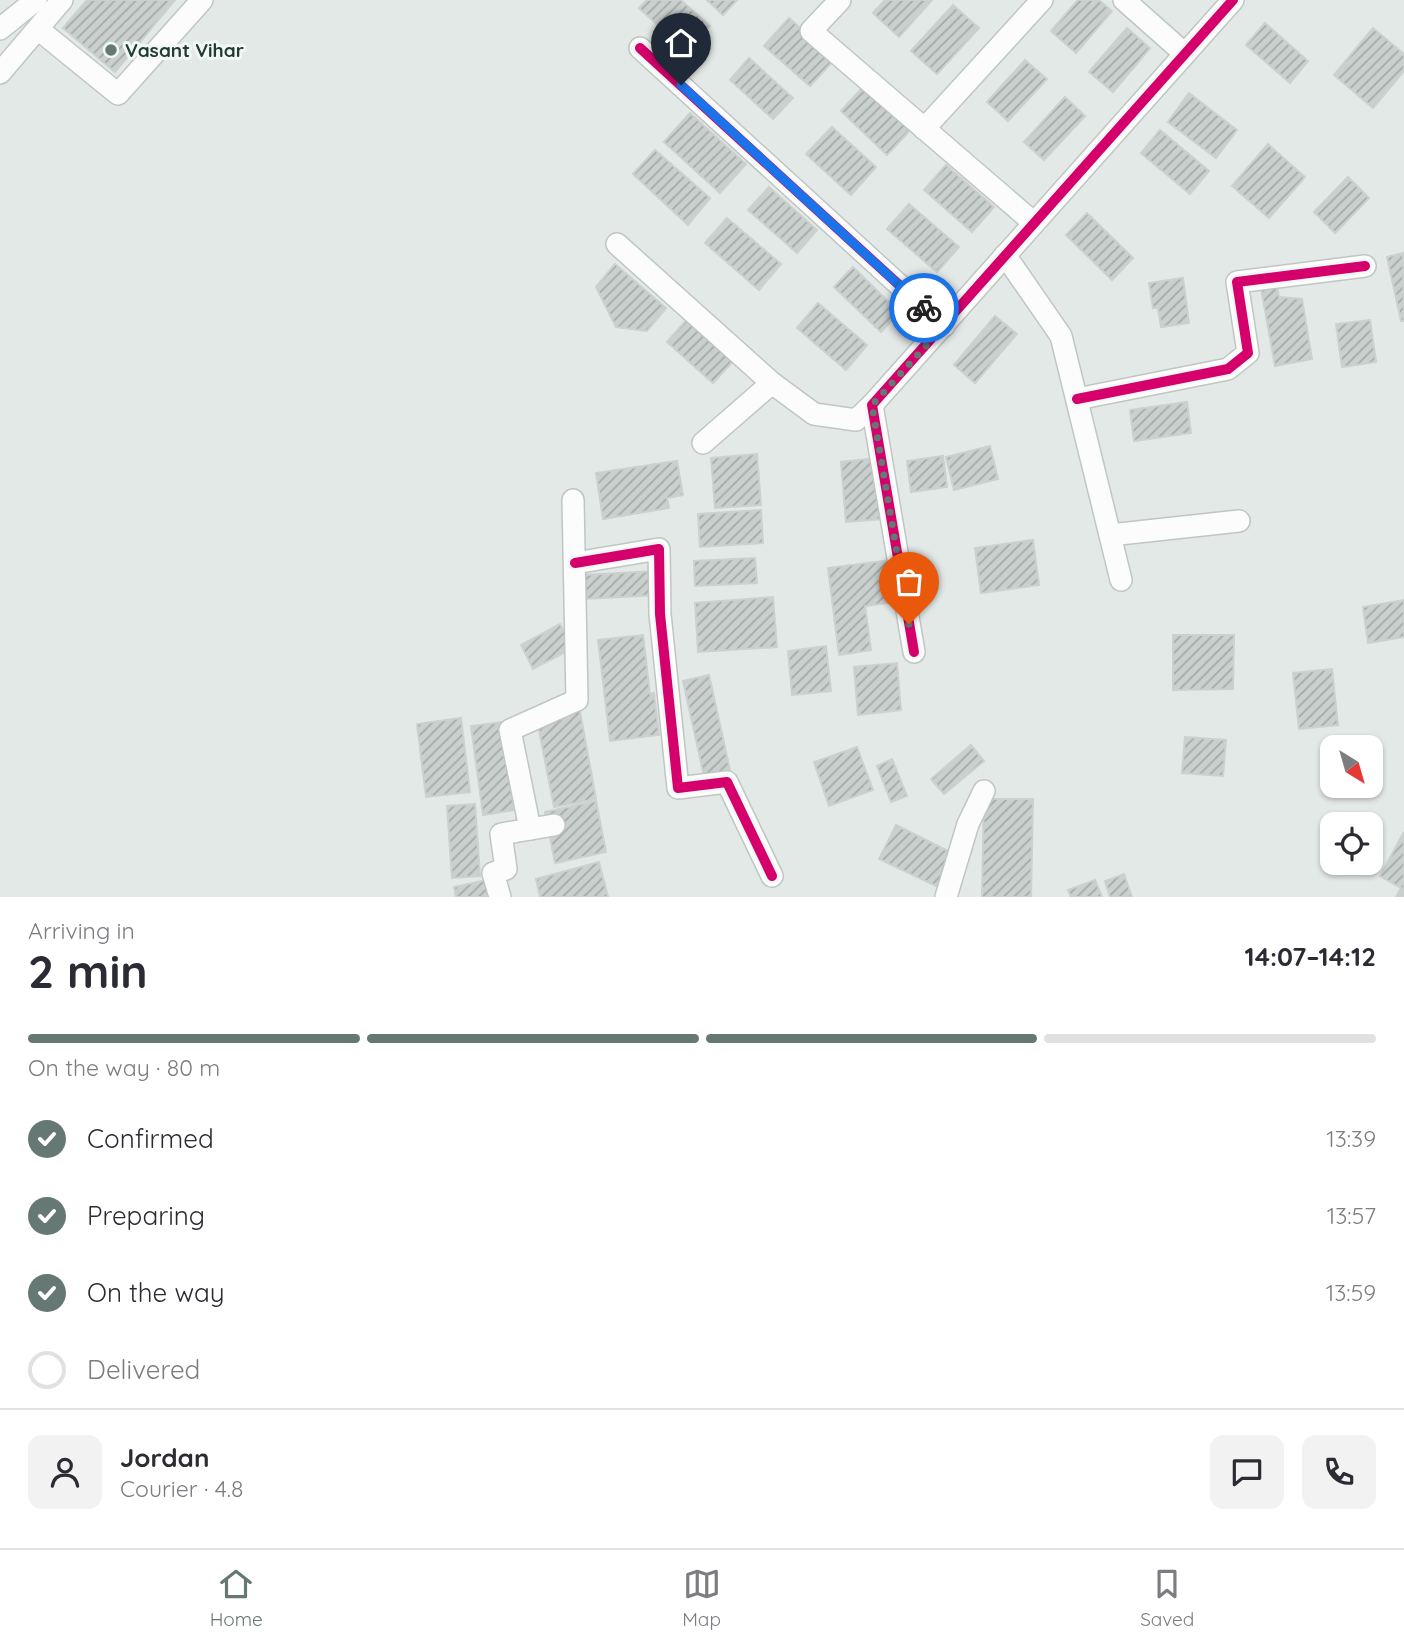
<!DOCTYPE html>
<html lang="en">
<head>
<meta charset="utf-8">
<style>
	body { margin:0; font-family:Quicksand,sans-serif; background:#f2f2f3; color:#2b2b33; height:100vh; display:flex; flex-direction:column; font-size:26px; white-space:nowrap }
	* { box-sizing:border-box; margin:0 }
	p { font-size:23px; color:#7c7c81 }
	.icon { flex:none; width:38px; height:38px; fill:none; stroke:currentColor; stroke-width:2; stroke-linecap:round; stroke-linejoin:round }
	.map { position:relative; height:897px; overflow:hidden }
	.side { display:flex; flex-direction:column; background:#fff; flex:1 }
	.side>* { flex:none }
	.needle { width:46px; rotate:143deg }
	.fabs { position:absolute; left:1320px; top:735px; display:grid; gap:14px }
	.fabs a { display:grid; place-items:center; width:63px; height:63px; border-radius:14px; background:#fff; box-shadow:0 2px 5px #0004; font-size:35px }
	.pin { position:absolute; display:grid; place-items:center; width:60px; height:60px; color:#fff; margin:-72px -30px; border-radius:50% 50% 50% 0; rotate:-45deg; box-shadow:0 0 7px #0007 }
	.pin .icon { rotate:45deg }
	.courier { position:absolute; display:grid; place-items:center; width:70px; height:70px; margin:-35px; border:5px solid #1a73e8; border-radius:50%; background:#fff; color:#222; box-shadow:0 2px 9px #0007 }
	.headline em { font-style:normal; font-weight:700 }
	.headline div { display:flex; flex-direction:column-reverse }
	.headline { display:flex; align-items:center; justify-content:space-between; height:119px; padding:0 28px }
	h1 { font-size:46px; font-weight:700; line-height:52px }
	.bar { display:grid; grid-template-columns:repeat(4,1fr); gap:10px 7px; align-content:center; height:84px; padding:0 28px }
	.bar i { height:9px; border-radius:5px; background:#e1e1e2 }
	.bar .active { background:#667873 }
	.bar p { grid-column:span 4 }
	.line { display:flex; align-items:center; gap:18px; padding:0 28px; border-top:2px solid #e1e1e2 }
	.line div { flex:1 }
	.round { display:grid; place-items:center; flex:none; width:74px; height:74px; border-radius:14px; background:#f2f2f3 }
	ol { padding:0 28px; list-style:none }
	li { display:flex; align-items:center; gap:21px; height:77px }
	li p { margin-inline-start:auto }
	li .icon { padding:7px; border-radius:50%; background:#667873; color:#fff; stroke-width:4 }
	li:last-child { color:#7c7c81 }
	li i { width:38px; height:38px; border:4px solid #e1e1e2; border-radius:50% }
	.tab-bar { display:flex; justify-content:space-around; align-items:center; height:98px; border-top:2px solid #e1e1e2; background:#fff; font-size:19px; color:#7c7c81 }
	.tab-bar a { display:grid; justify-items:center; gap:4px }
	.tab-bar .active { color:#667873 }
	.map>svg:first-child { display:block }
	.building { fill:url(#building-hatch); stroke:#ccd1cf; stroke-width:2 }
	.lines { fill:none; stroke-linecap:round; stroke-linejoin:round }
	.street-casing { stroke:#c0c6c3; stroke-width:24 }
	.street { stroke:#fbfcfb; stroke-width:21 }
	.cycleway-casing { stroke:#f1f8f4; stroke-width:15 }
	.cycleway { stroke:#d6006c; stroke-width:10 }
	.done { stroke:#667873; stroke-width:7; stroke-dasharray:0 12.6 }
	.route { stroke:#1a73e8; stroke-width:9 }
	.poi-dot { fill:#667873; stroke:#f1f8f4; stroke-width:2.5 }
	.labels { text-anchor:middle; dominant-baseline:central; stroke-width:6; stroke-linejoin:round; paint-order:stroke }
	.poi-label { font-size:19px; font-weight:bold; fill:#223b35; stroke:#f1f8f4; text-anchor:start }
</style>
</head>
<body>
<div class="map">
<svg width="1404" height="897" viewBox="0 0 1404 897">
	<defs>
		<pattern id="building-hatch" width="6" height="6" patternUnits="userSpaceOnUse" patternTransform="scale(1.75)"><rect width="6" height="6" fill="#cad0ce"/><path d="M-1 1l2-2M0 6l6-6M5 7l2-2" fill="none" stroke="#a4aaa8"/></pattern>
	</defs>
	<rect width="100%" height="100%" fill="#e3e9e6"/>
	<g class="building">
		<path d="M87,0H175L115,72L63,28Z"/>
		<path d="M647,0H681L710,26L686,51L639,8Z"/>
		<path d="M707,0H737L723,15Z"/>
		<path d="M885,0H932L899,37L873,13Z"/>
		<path d="M1078,0H1099L1112,11L1076,53L1051,31Z"/>
		<path d="M953,5L979,28L937,74L911,51Z"/>
		<path d="M789,18L835,59L810,86L764,46Z"/>
		<path d="M1265,23L1308,61L1290,83L1246,45Z"/>
		<path d="M1127,28L1150,48L1113,92L1089,72Z"/>
		<path d="M1373,28L1404,54V71L1373,108L1334,75Z"/>
		<path d="M749,58L793,98L773,119L730,80Z"/>
		<path d="M1025,60L1047,79L1008,121L987,102Z"/>
		<path d="M864,86L911,129L887,155L841,111Z"/>
		<path d="M1189,93L1237,130L1216,158L1168,122Z"/>
		<path d="M1065,97L1085,116L1044,160L1024,142Z"/>
		<path d="M690,113L746,164L720,193L664,142Z"/>
		<path d="M832,127L876,167L851,195L806,154Z"/>
		<path d="M1160,130L1209,171L1190,194L1141,153Z"/>
		<path d="M1268,144L1305,177L1269,218L1232,186Z"/>
		<path d="M655,150L710,198L688,225L633,174Z"/>
		<path d="M946,165L994,207L972,232L924,190Z"/>
		<path d="M1348,177L1369,198L1335,233L1314,212Z"/>
		<path d="M769,187L817,230L797,253L748,210Z"/>
		<path d="M909,204L959,247L937,272L887,229Z"/>
		<path d="M1087,213L1133,258L1112,280L1066,235Z"/>
		<path d="M727,218L781,264L759,290L705,243Z"/>
		<path d="M1403,253L1404,321H1401L1387,257Z"/>
		<path d="M615,264L666,308L647,331L616,327L596,287Z"/>
		<path d="M853,267L899,312L881,332L834,287Z"/>
		<path d="M1183,278L1189,323L1161,327L1158,308H1153L1149,283Z"/>
		<path d="M1277,286L1279,297L1302,299L1312,359L1275,366L1261,288Z"/>
		<path d="M818,303L867,345L846,370L797,328Z"/>
		<path d="M690,316L736,358L713,383L667,342Z"/>
		<path d="M995,316L1017,334L975,383L954,365Z"/>
		<path d="M1370,320L1376,362L1342,367L1336,324Z"/>
		<path d="M1187,402L1191,433L1134,441L1130,410Z"/>
		<path d="M990,446L998,479L954,490L946,457Z"/>
		<path d="M757,454L761,505L715,508L711,458Z"/>
		<path d="M943,456L947,487L911,492L907,461Z"/>
		<path d="M876,458L882,519L846,522L841,462Z"/>
		<path d="M677,461L683,495L667,498L669,508L603,519L596,473Z"/>
		<path d="M761,510L763,543L700,547L698,514Z"/>
		<path d="M1033,540L1039,585L981,593L975,548Z"/>
		<path d="M755,558L757,583L695,586L694,561Z"/>
		<path d="M890,560L896,602L865,606L871,650L839,655L828,568Z"/>
		<path d="M655,571L657,595L585,599L584,575Z"/>
		<path d="M773,597L777,647L698,652L695,603Z"/>
		<path d="M1404,600V637L1368,643L1363,607Z"/>
		<path d="M560,624L573,648L533,669L521,645Z"/>
		<path d="M643,635L650,694L654,693L659,735L610,741L598,640Z"/>
		<path d="M1173,635H1234L1233,689L1173,690Z"/>
		<path d="M826,646L831,691L792,695L788,651Z"/>
		<path d="M897,663L901,710L858,715L854,667Z"/>
		<path d="M1332,669L1338,725L1299,729L1293,673Z"/>
		<path d="M709,675L730,770L704,776L683,681Z"/>
		<path d="M579,706L596,799L554,807L537,720Z"/>
		<path d="M461,718L470,792L426,797L417,724Z"/>
		<path d="M502,722L514,810L483,815L471,726Z"/>
		<path d="M1185,737L1226,740L1223,776L1182,773Z"/>
		<path d="M971,745L984,761L944,794L931,779Z"/>
		<path d="M857,747L873,790L829,806L814,762Z"/>
		<path d="M892,759L907,796L891,802L877,766Z"/>
		<path d="M984,799H1033L1031,897H982Z"/>
		<path d="M596,801L606,852L555,863L545,812Z"/>
		<path d="M475,804L480,876L452,878L447,806Z"/>
		<path d="M896,825L956,855L940,888L879,859Z"/>
		<path d="M1404,832V897H1396L1401,888L1380,876Z"/>
		<path d="M599,862L608,897H540L536,879Z"/>
		<path d="M1124,874L1132,897H1110L1105,881Z"/>
		<path d="M497,878L501,897H456L454,887Z"/>
		<path d="M1095,880L1102,897H1071L1068,890Z"/>
	</g>
	<g class="lines">
		<defs>
			<g id="street">
				<path d="M840,0L811,31L1034,223"/>
				<path d="M1124,0L1185,54"/>
				<path d="M0,29L36,0"/>
				<path d="M38,29L118,94L202,0"/>
				<path d="M640,48L944,326"/>
				<path d="M0,73L62,0"/>
				<path d="M924,129L1042,0"/>
				<path d="M617,244L772,383"/>
				<path d="M1005,255L1061,336L1121,580"/>
				<path d="M1077,399L1228,369L1248,353L1237,282L1365,266"/>
				<path d="M703,443L772,383L814,414L856,420L872,405"/>
				<path d="M1110,535L1239,521"/>
				<path d="M575,563L659,549L660,614L678,788L727,782L772,876"/>
				<path d="M914,652L872,405L1233,0"/>
				<path d="M530,829L510,730L577,700L573,500"/>
				<path d="M500,897L493,873L506,869L501,834L554,825"/>
				<path d="M946,897L968,824L984,791"/>
			</g>
		</defs>
		<use href="#street" class="street-casing"/>
		<use href="#street" class="street"/>
		<defs>
			<g id="cycleway">
				<path d="M640,48L944,326"/>
				<path d="M1077,399L1228,369L1248,353L1237,282L1365,266"/>
				<path d="M575,563L659,549L660,614L678,788L727,782L772,876"/>
				<path d="M914,652L872,405L1233,0"/>
			</g>
		</defs>
		<use href="#cycleway" class="cycleway-casing"/>
		<use href="#cycleway" class="cycleway"/>
	</g>
	<g class="lines">
		<path class="done" d="M909,624L872,405L944,326L924,308"/>
		<path class="route" d="M681,85L924,308"/>
	</g>
	<circle class="poi-dot" cx="111" cy="50" r="7"/>
	<g class="labels">
		<g class="poi-label">
			<text x="125" y="50">Vasant Vihar</text>
		</g>
	</g>
</svg>
<div class="fabs">
<a><svg class="needle" viewBox="-14 -14 28 28"><path d="M0-13l5 13h-10z" fill="#e53935"/><path d="M0 13l5-13h-10z" fill="#7c7c81"/></svg></a>
<a><svg class="icon" aria-label="locate" viewBox="0 0 24 24"><circle cx="12" cy="12" r="6"/><path d="M12 2v4M12 18v4M2 12h4M18 12h4"/></svg></a>
</div>
<div class="pin" style="left:909px;top:624px;background:#ea580c"><svg class="icon" aria-label="bag" viewBox="0 0 24 24"><path d="M5 8h14l-1 12H6zM9 8a3 3 0 0 1 6 0"/></svg></div>
<div class="pin" style="left:681px;top:85px;background:#1f2937"><svg class="icon" aria-label="home" viewBox="0 0 24 24"><path d="M3 11l9-7 9 7M6 9v11h12V9"/></svg></div>
<div class="courier" style="left:924px;top:308px"><svg class="icon" aria-label="bike" viewBox="0 0 24 24"><circle cx="6" cy="16" r="4"/><circle cx="18" cy="16" r="4"/><path d="M6 16l4-8h5l3 8M10 8l3 8H6M13 5h3"/></svg></div>
</div>
<section class="side">
<div class="headline"><div><h1>2 min</h1><p>Arriving in</p></div><em>14:07–14:12</em></div>
<div class="bar"><i class="active"></i><i class="active"></i><i class="active"></i><i></i><p>On the way · 80 m</p></div>
<ol>
<li><svg class="icon" aria-label="check" viewBox="0 0 24 24"><path d="M5 12l5 5 9-10"/></svg>Confirmed<p>13:39</p></li>
<li><svg class="icon" aria-label="check" viewBox="0 0 24 24"><path d="M5 12l5 5 9-10"/></svg>Preparing<p>13:57</p></li>
<li><svg class="icon" aria-label="check" viewBox="0 0 24 24"><path d="M5 12l5 5 9-10"/></svg>On the way<p>13:59</p></li>
<li><i></i>Delivered</li>
</ol>
<div class="line" style="height:126px"><a class="round"><svg class="icon" aria-label="person" viewBox="0 0 24 24"><circle cx="12" cy="8" r="4"/><path d="M4 21q1-7 8-7t8 7"/></svg></a><div><b>Jordan</b><p>Courier · 4.8</p></div><a class="round"><svg class="icon" aria-label="chat" viewBox="0 0 24 24"><path d="M4 5h16v11H9l-5 4z"/></svg></a><a class="round"><svg class="icon" aria-label="phone" viewBox="0 0 24 24"><path d="M5 4h4l2 5-3 2q2 4 5 5l2-3 5 2v4C11 20 4 13 5 4z"/></svg></a></div>
</section>
<nav class="tab-bar">
<a class="active"><svg class="icon" aria-label="home" viewBox="0 0 24 24"><path d="M3 11l9-7 9 7M6 9v11h12V9"/></svg>Home</a>
<a><svg class="icon" aria-label="map" viewBox="0 0 24 24"><path d="M3 6l6-2 6 2 6-2v14l-6 2-6-2-6 2zM9 4v14M15 6v14"/></svg>Map</a>
<a><svg class="icon" aria-label="saved" viewBox="0 0 24 24"><path d="M7 4h10v16l-5-4-5 4z"/></svg>Saved</a>
</nav>
</body>
</html>
